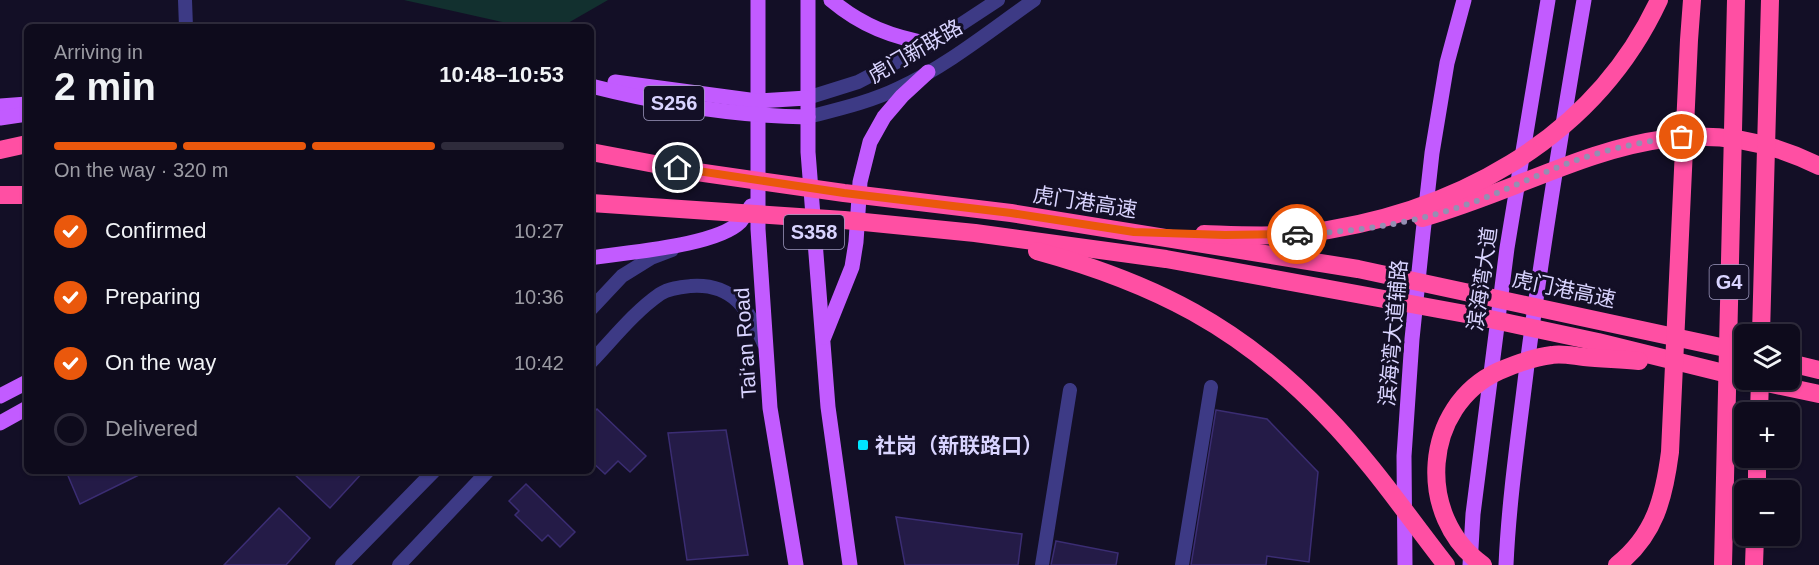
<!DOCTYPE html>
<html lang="en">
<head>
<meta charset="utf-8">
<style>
	body { margin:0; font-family:Helvetica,"Noto Sans SC",sans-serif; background:#171425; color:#f1f3f6; height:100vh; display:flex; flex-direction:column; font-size:22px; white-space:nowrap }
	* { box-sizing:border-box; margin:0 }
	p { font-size:20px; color:#9b9ba3 }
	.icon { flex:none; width:33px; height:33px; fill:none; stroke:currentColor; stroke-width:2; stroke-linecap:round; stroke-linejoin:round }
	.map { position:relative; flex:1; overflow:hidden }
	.drawer { position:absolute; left:24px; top:24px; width:570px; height:450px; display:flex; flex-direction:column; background:#0e0b1c; border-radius:9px; box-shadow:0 2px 4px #0004,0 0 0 2px #2e2b3b }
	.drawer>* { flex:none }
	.controls { position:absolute; left:1734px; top:324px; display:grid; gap:12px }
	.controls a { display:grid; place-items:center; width:66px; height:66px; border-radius:9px; background:#0e0b1c; box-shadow:0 2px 4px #0004,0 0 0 2px #2e2b3b; font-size:30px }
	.pin { position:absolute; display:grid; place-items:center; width:51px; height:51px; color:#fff; margin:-26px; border:3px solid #fff; border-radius:50%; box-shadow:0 2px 6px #0007 }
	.courier { position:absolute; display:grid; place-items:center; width:60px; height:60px; margin:-30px; border:4px solid #ea580c; border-radius:50%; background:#fff; color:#222; box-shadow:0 2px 8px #0007 }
	.overview em { font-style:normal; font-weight:800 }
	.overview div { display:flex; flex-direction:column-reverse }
	.overview { display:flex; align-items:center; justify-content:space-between; height:102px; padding:0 30px }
	h1 { font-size:39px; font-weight:800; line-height:45px }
	.bar { display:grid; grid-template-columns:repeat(4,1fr); gap:9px 6px; align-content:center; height:72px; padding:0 30px }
	.bar i { height:8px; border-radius:4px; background:#2e2b3b }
	.bar .on { background:#ea580c }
	.bar p { grid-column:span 4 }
	ol { padding:0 30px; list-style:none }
	li { display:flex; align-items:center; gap:18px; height:66px }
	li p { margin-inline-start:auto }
	li .icon { padding:6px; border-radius:50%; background:#ea580c; color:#fff; stroke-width:4 }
	li:last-child { color:#9b9ba3 }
	li i { width:33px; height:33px; border:3px solid #2e2b3b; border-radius:50% }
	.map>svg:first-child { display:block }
	.green { fill:#12302f }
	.building { fill:#241b47; stroke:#3b2d73; stroke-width:1.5 }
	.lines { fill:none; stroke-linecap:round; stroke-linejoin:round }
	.minor { stroke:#3d3a85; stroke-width:14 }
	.major { stroke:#c25bff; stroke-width:15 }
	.highway { stroke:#ff4fa3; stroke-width:18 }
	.done { stroke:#948fb3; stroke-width:6; stroke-dasharray:0 10.8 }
	.route { stroke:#ea580c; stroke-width:8 }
	.poi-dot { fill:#00e5ff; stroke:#130f26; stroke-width:2 }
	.labels { text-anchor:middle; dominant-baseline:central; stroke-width:6; stroke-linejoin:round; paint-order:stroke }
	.shield { fill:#130f26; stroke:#9e99be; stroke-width:1.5 }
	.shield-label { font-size:20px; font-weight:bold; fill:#d9d4ff }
	.street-label { font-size:21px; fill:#d9d4ff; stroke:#130f26 }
	.poi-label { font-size:21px; font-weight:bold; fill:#d9d4ff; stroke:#130f26; text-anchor:start }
</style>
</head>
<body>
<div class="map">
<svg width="1819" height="565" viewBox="0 0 1819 565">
	<rect width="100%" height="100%" fill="#130f26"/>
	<path class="green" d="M404,0H608L561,27H524Z"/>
	<g class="building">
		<path d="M597,409L646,456L630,472L618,461L605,474L591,461V415Z"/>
		<path d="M1216,410L1267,419L1318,472L1309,562L1267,556L1266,565H1191Z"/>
		<path d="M726,430L748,555L687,560L668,433Z"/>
		<path d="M66,471H147L80,504Z"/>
		<path d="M291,471H364L330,508Z"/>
		<path d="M526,484L575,532L560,547L548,535L542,541L515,515L519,511L509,501Z"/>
		<path d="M279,508L310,538L286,565H224Z"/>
		<path d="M896,517L1022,534L1018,565H905Z"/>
		<path d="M1056,541L1118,553L1116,565H1051Z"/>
	</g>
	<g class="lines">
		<g class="minor">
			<path d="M185,0L186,27"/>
			<path d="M807,98L858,82L931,44L998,0"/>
			<path d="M808,117C839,109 870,102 899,88C947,66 991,30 1034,0"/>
			<path d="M591,309L622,276L651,258L672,250"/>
			<path d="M591,362C613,339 634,312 660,294C669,288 681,287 691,286C733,283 749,310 764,344"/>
			<path d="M342,565L434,471"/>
			<path d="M399,565L488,471"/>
			<path d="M1042,565L1070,390"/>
			<path d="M1182,565L1211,387"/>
		</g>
		<g class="major">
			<path d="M758,0V229L770,408L796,565"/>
			<path d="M808,0V152L828,407L850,565"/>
			<path d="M831,0C862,26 892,37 931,44"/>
			<path d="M615,82L757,101L807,98"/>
			<path d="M591,86C662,104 735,116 808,117"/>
			<path d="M0,106L27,104"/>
			<path d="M0,118L27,114"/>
			<path d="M591,258C627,252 716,246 740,222C744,217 748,211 751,206"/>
			<path d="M824,337L852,267L856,242L860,182L870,142L884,117L902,96L928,72"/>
			<path d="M0,396L27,382"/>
			<path d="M0,423L27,408"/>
			<path d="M1405,565L1404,456L1412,339L1423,233L1432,153L1447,63L1464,0"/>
			<path d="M1470,565L1473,514L1507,248L1548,0"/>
			<path d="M1506,565C1509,498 1519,432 1527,365C1543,243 1563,121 1584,0"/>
		</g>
		<g class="highway">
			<path d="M0,150L27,144"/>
			<path d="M591,152L697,172L844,193L1011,213L1358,269L1744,352"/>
			<path d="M0,195H27"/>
			<path d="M591,203L844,220L975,233L1166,259L1471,315L1598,342L1744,378"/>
			<path d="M1422,218C1563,178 1669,91 1819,166"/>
			<path d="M1204,234C1235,235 1269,237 1300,234C1450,216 1593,142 1659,0"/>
			<path d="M1037,251C1154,283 1241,327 1326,416C1370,461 1407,515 1446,565"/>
			<path d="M1761,334L1770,0"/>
			<path d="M1790,363L1819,370"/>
			<path d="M1753,380L1819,394"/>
			<path d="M1759,412L1760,380"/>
			<path d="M1757,490V458"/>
			<path d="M1483,565C1415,517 1422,406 1499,371C1515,364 1535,357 1552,355C1562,353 1574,356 1584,357C1602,359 1620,359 1639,361"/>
			<path d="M1617,565C1655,535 1664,498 1670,452L1689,40L1692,0"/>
			<path d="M1723,565L1736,0"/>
			<path d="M1754,565L1755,536"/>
		</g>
	</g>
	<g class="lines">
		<path class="done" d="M1297,234C1352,232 1397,226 1450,210C1490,198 1527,179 1566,164C1603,150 1642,141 1682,137"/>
		<path class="route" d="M678,168L844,193L1011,213L1134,232L1225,235L1297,234"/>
	</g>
	<rect class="poi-dot" x="857" y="439" width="12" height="12" rx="3"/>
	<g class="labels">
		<g class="shield">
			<rect x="644" y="86" width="60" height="34" rx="4.5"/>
			<rect x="784" y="215" width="60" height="34" rx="4.5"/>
			<rect x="1709.5" y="265" width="39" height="34" rx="4.5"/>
		</g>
		<g class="shield-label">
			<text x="674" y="103">S256</text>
			<text x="814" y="232">S358</text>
			<text x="1729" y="282">G4</text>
		</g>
		<g class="street-label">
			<text transform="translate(915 51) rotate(-30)">虎门新联路</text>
			<text transform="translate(1085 202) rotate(9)">虎门港高速</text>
			<text transform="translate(1482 279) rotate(-82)">滨海湾大道</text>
			<text transform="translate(1564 289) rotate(12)">虎门港高速</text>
			<text transform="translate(1393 333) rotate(-85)">滨海湾大道辅路</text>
			<text transform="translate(745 343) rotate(-94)">Tai‘an Road</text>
		</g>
		<g class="poi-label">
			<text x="875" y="445">社岗（新联路口）</text>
		</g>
	</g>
</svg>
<div class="controls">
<a><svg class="icon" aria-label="layers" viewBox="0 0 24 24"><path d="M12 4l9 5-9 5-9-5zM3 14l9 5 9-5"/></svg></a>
<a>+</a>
<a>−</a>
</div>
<div class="pin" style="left:1682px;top:137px;background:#ea580c"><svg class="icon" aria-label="bag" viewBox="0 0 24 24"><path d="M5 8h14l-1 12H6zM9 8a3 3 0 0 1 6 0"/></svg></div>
<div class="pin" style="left:678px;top:168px;background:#1f2937"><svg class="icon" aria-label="home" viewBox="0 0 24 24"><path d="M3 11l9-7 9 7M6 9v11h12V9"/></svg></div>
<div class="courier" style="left:1297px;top:234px"><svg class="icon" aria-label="car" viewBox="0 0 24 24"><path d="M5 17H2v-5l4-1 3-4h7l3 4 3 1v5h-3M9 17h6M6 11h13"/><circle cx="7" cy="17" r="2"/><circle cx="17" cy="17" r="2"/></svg></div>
<section class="drawer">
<div class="overview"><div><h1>2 min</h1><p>Arriving in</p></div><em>10:48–10:53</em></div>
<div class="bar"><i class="on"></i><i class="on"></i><i class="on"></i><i></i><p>On the way · 320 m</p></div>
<ol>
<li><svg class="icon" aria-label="check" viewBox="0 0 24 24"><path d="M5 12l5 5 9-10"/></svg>Confirmed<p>10:27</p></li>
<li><svg class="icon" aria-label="check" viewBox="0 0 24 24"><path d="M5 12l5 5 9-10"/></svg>Preparing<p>10:36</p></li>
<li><svg class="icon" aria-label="check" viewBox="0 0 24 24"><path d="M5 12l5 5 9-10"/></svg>On the way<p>10:42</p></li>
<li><i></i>Delivered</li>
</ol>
</section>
</div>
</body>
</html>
